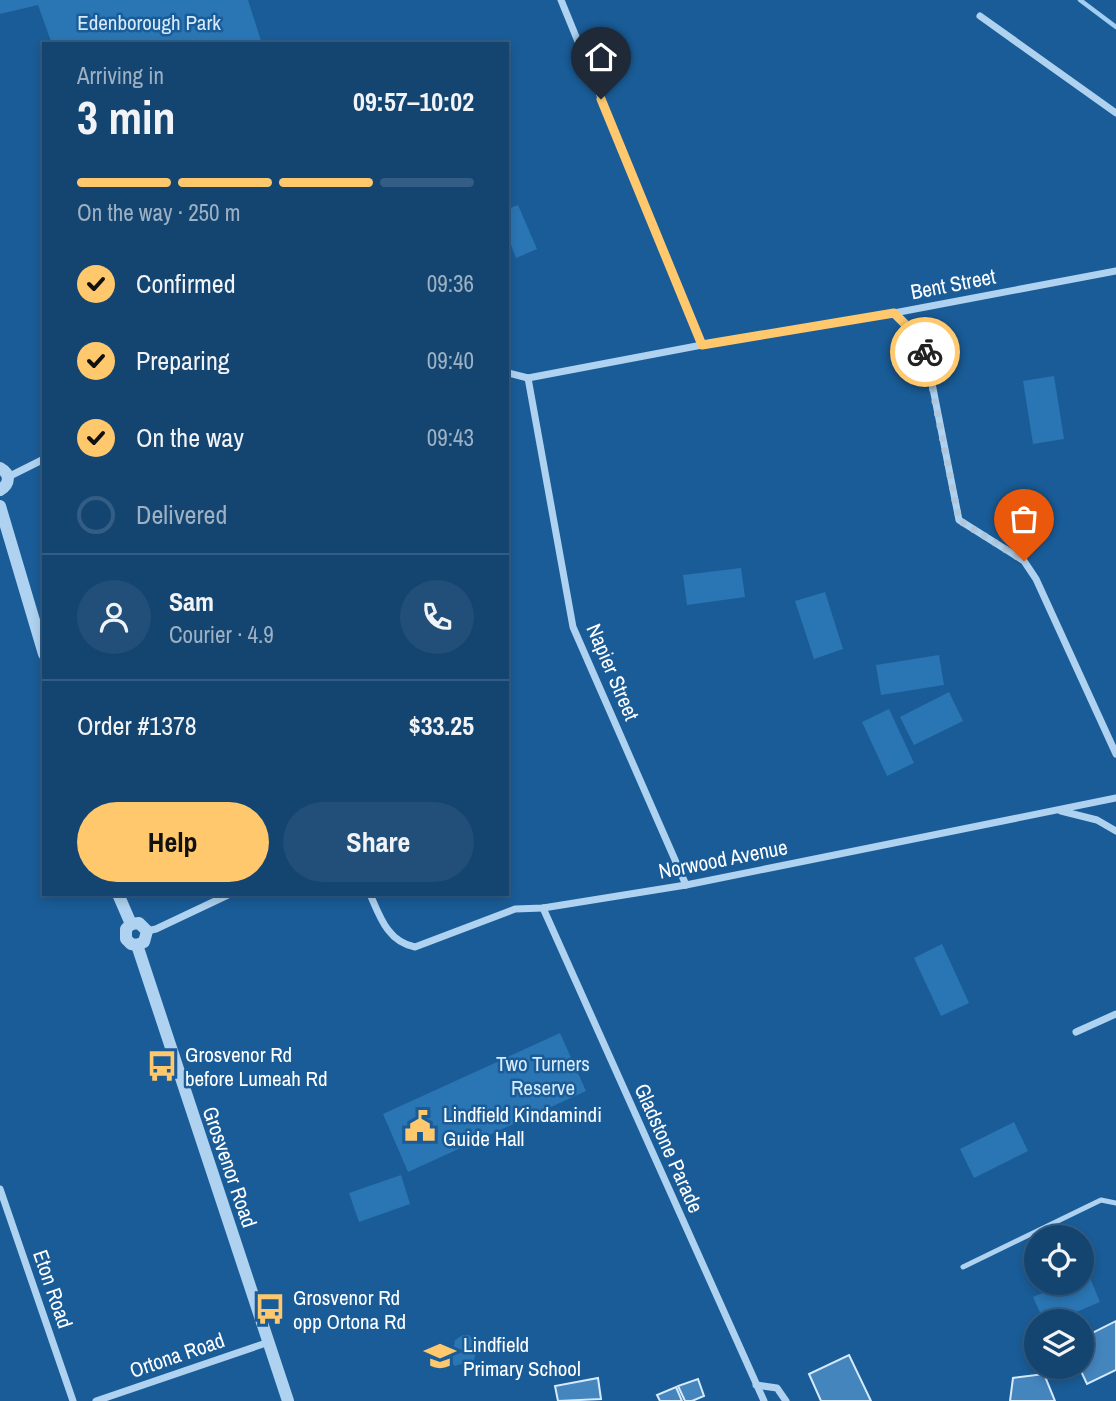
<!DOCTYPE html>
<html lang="en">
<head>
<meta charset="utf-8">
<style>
	body { margin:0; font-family:"Archivo Narrow",sans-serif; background:#214f79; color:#f1f3f6; height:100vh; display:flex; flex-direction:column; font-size:26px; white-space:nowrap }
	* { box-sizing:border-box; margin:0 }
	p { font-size:23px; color:#9db1c3 }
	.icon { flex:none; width:38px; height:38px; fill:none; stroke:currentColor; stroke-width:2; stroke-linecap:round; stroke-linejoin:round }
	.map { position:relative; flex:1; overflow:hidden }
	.panel { position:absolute; left:42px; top:42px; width:467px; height:854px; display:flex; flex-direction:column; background:#144571; border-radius:0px; box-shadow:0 4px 10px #0003,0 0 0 2px #335d84 }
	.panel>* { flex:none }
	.fabs { position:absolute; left:1024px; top:1225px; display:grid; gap:14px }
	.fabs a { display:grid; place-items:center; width:70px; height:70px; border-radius:50%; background:#144571; box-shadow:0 4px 10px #0003,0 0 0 2px #335d84; font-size:35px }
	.pin { position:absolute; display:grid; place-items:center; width:60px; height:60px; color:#fff; margin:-72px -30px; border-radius:50% 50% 50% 0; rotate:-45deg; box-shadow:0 0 7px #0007 }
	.pin .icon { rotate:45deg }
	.courier { position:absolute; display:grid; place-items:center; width:70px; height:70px; margin:-35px; border:5px solid #ffc86d; border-radius:50%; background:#fff; color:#222; box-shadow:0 2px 9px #0007 }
	.head em { font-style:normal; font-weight:700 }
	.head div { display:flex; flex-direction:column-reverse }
	.head { display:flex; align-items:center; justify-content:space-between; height:119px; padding:0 35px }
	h1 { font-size:46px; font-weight:700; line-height:52px }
	.bar { display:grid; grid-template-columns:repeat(4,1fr); gap:10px 7px; align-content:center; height:84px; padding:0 35px }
	.bar i { height:9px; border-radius:5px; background:#335d84 }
	.bar .active { background:#ffc86d }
	.bar p { grid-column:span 4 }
	.line { display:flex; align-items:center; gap:18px; padding:0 35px; border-top:2px solid #335d84 }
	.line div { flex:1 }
	.round { display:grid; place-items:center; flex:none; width:74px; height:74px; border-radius:37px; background:#214f79 }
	ol { padding:0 35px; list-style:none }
	li { display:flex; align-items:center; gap:21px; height:77px }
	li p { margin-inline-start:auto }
	li .icon { padding:7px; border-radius:50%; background:#ffc86d; color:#111; stroke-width:4 }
	li:last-child { color:#9db1c3 }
	li i { width:38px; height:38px; border:4px solid #335d84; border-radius:50% }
	.action { display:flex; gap:14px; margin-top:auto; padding:14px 35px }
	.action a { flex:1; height:80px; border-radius:42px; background:#ffc86d; color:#111; font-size:28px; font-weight:700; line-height:80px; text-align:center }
	.action a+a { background:#214f79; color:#f1f3f6 }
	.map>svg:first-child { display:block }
	.green { fill:#2a75b3 }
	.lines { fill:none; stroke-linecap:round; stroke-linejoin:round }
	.stream { stroke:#a1cef2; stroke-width:4.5 }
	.building { fill:#4485be; stroke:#d5eafb; stroke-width:2 }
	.service { stroke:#aed2f0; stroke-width:5 }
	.minor { stroke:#aed2f0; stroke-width:7 }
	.tertiary { stroke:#aed2f0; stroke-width:12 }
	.done { stroke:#afc6db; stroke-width:7; stroke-dasharray:0 12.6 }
	.route { stroke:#ffc86d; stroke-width:9 }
	.labels { text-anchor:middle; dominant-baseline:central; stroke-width:5; stroke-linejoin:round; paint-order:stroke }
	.park-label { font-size:21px; fill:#d5eafb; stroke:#1a5c97 }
	.street-label { font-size:21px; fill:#fff; stroke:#1a5c97 }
	.poi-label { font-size:21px; fill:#fff; stroke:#1a5c97; text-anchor:start }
</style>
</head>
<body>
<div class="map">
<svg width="1116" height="1401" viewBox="0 0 1116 1401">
	<rect width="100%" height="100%" fill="#1a5c97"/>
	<g class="green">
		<path d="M0,0H248L262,44H52L38,5L0,14Z"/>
		<path d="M518,205L537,249L516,258L508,237V209Z"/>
		<path d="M1054,376L1064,439L1033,444L1023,381Z"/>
		<path d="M741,568L745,597L687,605L683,575Z"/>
		<path d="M825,592L843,649L814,659L795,601Z"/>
		<path d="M939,655L944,685L881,695L876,665Z"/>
		<path d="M949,692L963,721L914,745L900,717Z"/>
		<path d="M889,709L914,763L887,776L862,722Z"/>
		<path d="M942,944L969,1003L941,1016L914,958Z"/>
		<path d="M560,1033L586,1091L408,1172L383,1114Z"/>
		<path d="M1014,1122L1028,1151L974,1178L960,1149Z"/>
		<path d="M401,1175L410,1204L359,1222L349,1193Z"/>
		<path d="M1088,1273L1100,1302L1055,1321H1044L1033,1297L1066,1283H1082V1276Z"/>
		<path d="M463,1335H469L478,1345L474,1360L455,1366L451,1362L455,1340Z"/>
	</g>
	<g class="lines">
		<path class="stream" d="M1080,0L1116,27"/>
	</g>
	<g class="building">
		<path d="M1116,1321V1370L1087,1384L1079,1367H1082V1338Z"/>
		<path d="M849,1355L871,1401H821L809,1374Z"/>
		<path d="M1044,1374L1055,1401H1010L1013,1378Z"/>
		<path d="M598,1378L601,1399L558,1401L555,1386Z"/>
		<path d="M698,1379L704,1396L692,1401H685L678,1386Z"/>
		<path d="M676,1387L682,1401H660L657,1395Z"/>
	</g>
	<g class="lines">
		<path class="service" d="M963,1267L1101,1200L1116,1203"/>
		<g class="minor">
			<path d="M561,0L702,345"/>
			<path d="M980,16L1116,113"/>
			<path d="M894,313L924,343L959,520L1024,561L1036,579L1116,754"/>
			<path d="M508,373L528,378L702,345L894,313L1116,271"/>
			<path d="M528,378L573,627L686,885"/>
			<path d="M8,477L44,459"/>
			<path d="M1061,811L1097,820L1116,831"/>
			<path d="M370,894C380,917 388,942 415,947L515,909L543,908L686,885L1116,798"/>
			<path d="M543,908L764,1401"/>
			<path d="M147,931L156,929L230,894"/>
			<path d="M1076,1032L1116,1014"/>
			<path d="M0,1189L73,1401"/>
			<path d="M756,1385L777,1388L786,1401"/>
			<path d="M96,1401L269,1342"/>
		</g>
		<g class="tertiary">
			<path d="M0,468C11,474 10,484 0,490"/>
			<path d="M0,506L44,654"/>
			<path d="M118,894L131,924"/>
			<path d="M131,924L139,923L147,931L144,942L137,945"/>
			<path d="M131,924L126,929V939L131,944L137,945"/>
			<path d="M137,945L288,1401"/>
		</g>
	</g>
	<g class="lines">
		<path class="done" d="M925,352L959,520L1024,561"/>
		<path class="route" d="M601,99L702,345L894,313L924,343L925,352"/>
	</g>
	<defs>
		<symbol id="bus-bare" viewBox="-9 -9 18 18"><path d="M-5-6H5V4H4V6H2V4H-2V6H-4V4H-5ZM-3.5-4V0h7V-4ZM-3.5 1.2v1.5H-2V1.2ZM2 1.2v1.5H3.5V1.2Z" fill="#ffc86d" stroke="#1a5c97" stroke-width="2.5" paint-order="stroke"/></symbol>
		<symbol id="civic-bare" viewBox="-9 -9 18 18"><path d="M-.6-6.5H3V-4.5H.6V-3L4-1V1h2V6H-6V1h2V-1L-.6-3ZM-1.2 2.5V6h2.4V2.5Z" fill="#ffc86d" stroke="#1a5c97" stroke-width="2.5" paint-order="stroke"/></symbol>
		<symbol id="school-bare" viewBox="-9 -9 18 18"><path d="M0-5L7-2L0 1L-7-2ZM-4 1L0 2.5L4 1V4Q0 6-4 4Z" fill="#ffc86d" stroke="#1a5c97" stroke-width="2.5" paint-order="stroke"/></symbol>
	</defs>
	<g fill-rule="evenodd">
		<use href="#bus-bare" x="140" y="1044" width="44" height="44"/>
		<use href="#civic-bare" x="398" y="1104" width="44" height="44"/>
		<use href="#bus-bare" x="248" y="1287" width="44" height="44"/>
		<use href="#school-bare" x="418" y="1334" width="44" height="44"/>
	</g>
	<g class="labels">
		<g class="park-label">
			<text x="149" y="22">Edenborough Park</text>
			<text x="543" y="1063">Two Turners<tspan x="543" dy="24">Reserve</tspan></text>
		</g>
		<g class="street-label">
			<text transform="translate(953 284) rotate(-11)">Bent Street</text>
			<text transform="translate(613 672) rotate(67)">Napier Street</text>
			<text transform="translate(723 859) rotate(-11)">Norwood Avenue</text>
			<text transform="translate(669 1148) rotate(66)">Gladstone Parade</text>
			<text transform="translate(230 1167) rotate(71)">Grosvenor Road</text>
			<text transform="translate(53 1289) rotate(71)">Eton Road</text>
			<text transform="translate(177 1355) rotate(-19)">Ortona Road</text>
		</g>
		<g class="poi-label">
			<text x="185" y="1054">Grosvenor Rd<tspan x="185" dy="24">before Lumeah Rd</tspan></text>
			<text x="443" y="1114">Lindfield Kindamindi<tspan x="443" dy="24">Guide Hall</tspan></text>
			<text x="293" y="1297">Grosvenor Rd<tspan x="293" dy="24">opp Ortona Rd</tspan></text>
			<text x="463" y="1344">Lindfield<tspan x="463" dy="24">Primary School</tspan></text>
		</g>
	</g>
</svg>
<div class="fabs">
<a><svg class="icon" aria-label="locate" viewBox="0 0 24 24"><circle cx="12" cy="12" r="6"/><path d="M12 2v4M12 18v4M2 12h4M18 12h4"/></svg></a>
<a><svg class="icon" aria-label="layers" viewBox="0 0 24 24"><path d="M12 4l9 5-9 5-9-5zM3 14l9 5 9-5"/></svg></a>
</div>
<div class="pin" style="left:1024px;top:561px;background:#ea580c"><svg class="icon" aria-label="bag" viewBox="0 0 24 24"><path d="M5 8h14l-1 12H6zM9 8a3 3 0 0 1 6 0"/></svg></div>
<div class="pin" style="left:601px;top:99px;background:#1f2937"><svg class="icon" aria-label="home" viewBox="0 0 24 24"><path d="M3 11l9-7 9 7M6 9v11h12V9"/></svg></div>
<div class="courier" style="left:925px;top:352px"><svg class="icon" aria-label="bike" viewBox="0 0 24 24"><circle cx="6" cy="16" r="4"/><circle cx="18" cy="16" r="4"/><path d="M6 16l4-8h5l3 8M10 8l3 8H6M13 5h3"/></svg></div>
<section class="panel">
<div class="head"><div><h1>3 min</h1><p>Arriving in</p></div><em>09:57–10:02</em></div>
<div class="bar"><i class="active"></i><i class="active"></i><i class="active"></i><i></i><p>On the way · 250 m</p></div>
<ol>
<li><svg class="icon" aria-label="check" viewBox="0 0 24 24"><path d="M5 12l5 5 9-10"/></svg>Confirmed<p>09:36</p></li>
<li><svg class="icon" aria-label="check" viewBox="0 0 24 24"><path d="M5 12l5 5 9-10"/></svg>Preparing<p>09:40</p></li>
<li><svg class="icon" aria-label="check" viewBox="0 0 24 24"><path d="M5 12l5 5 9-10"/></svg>On the way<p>09:43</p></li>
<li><i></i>Delivered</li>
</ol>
<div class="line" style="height:126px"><a class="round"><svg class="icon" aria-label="person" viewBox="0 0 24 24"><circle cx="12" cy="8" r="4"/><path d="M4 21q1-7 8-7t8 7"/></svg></a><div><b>Sam</b><p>Courier · 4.9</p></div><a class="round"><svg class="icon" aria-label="phone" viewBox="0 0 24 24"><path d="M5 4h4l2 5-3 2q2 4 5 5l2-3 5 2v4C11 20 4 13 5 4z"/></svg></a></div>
<div class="line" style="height:91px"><div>Order #1378</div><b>$33.25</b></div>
<div class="action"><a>Help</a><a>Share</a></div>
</section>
</div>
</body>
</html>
